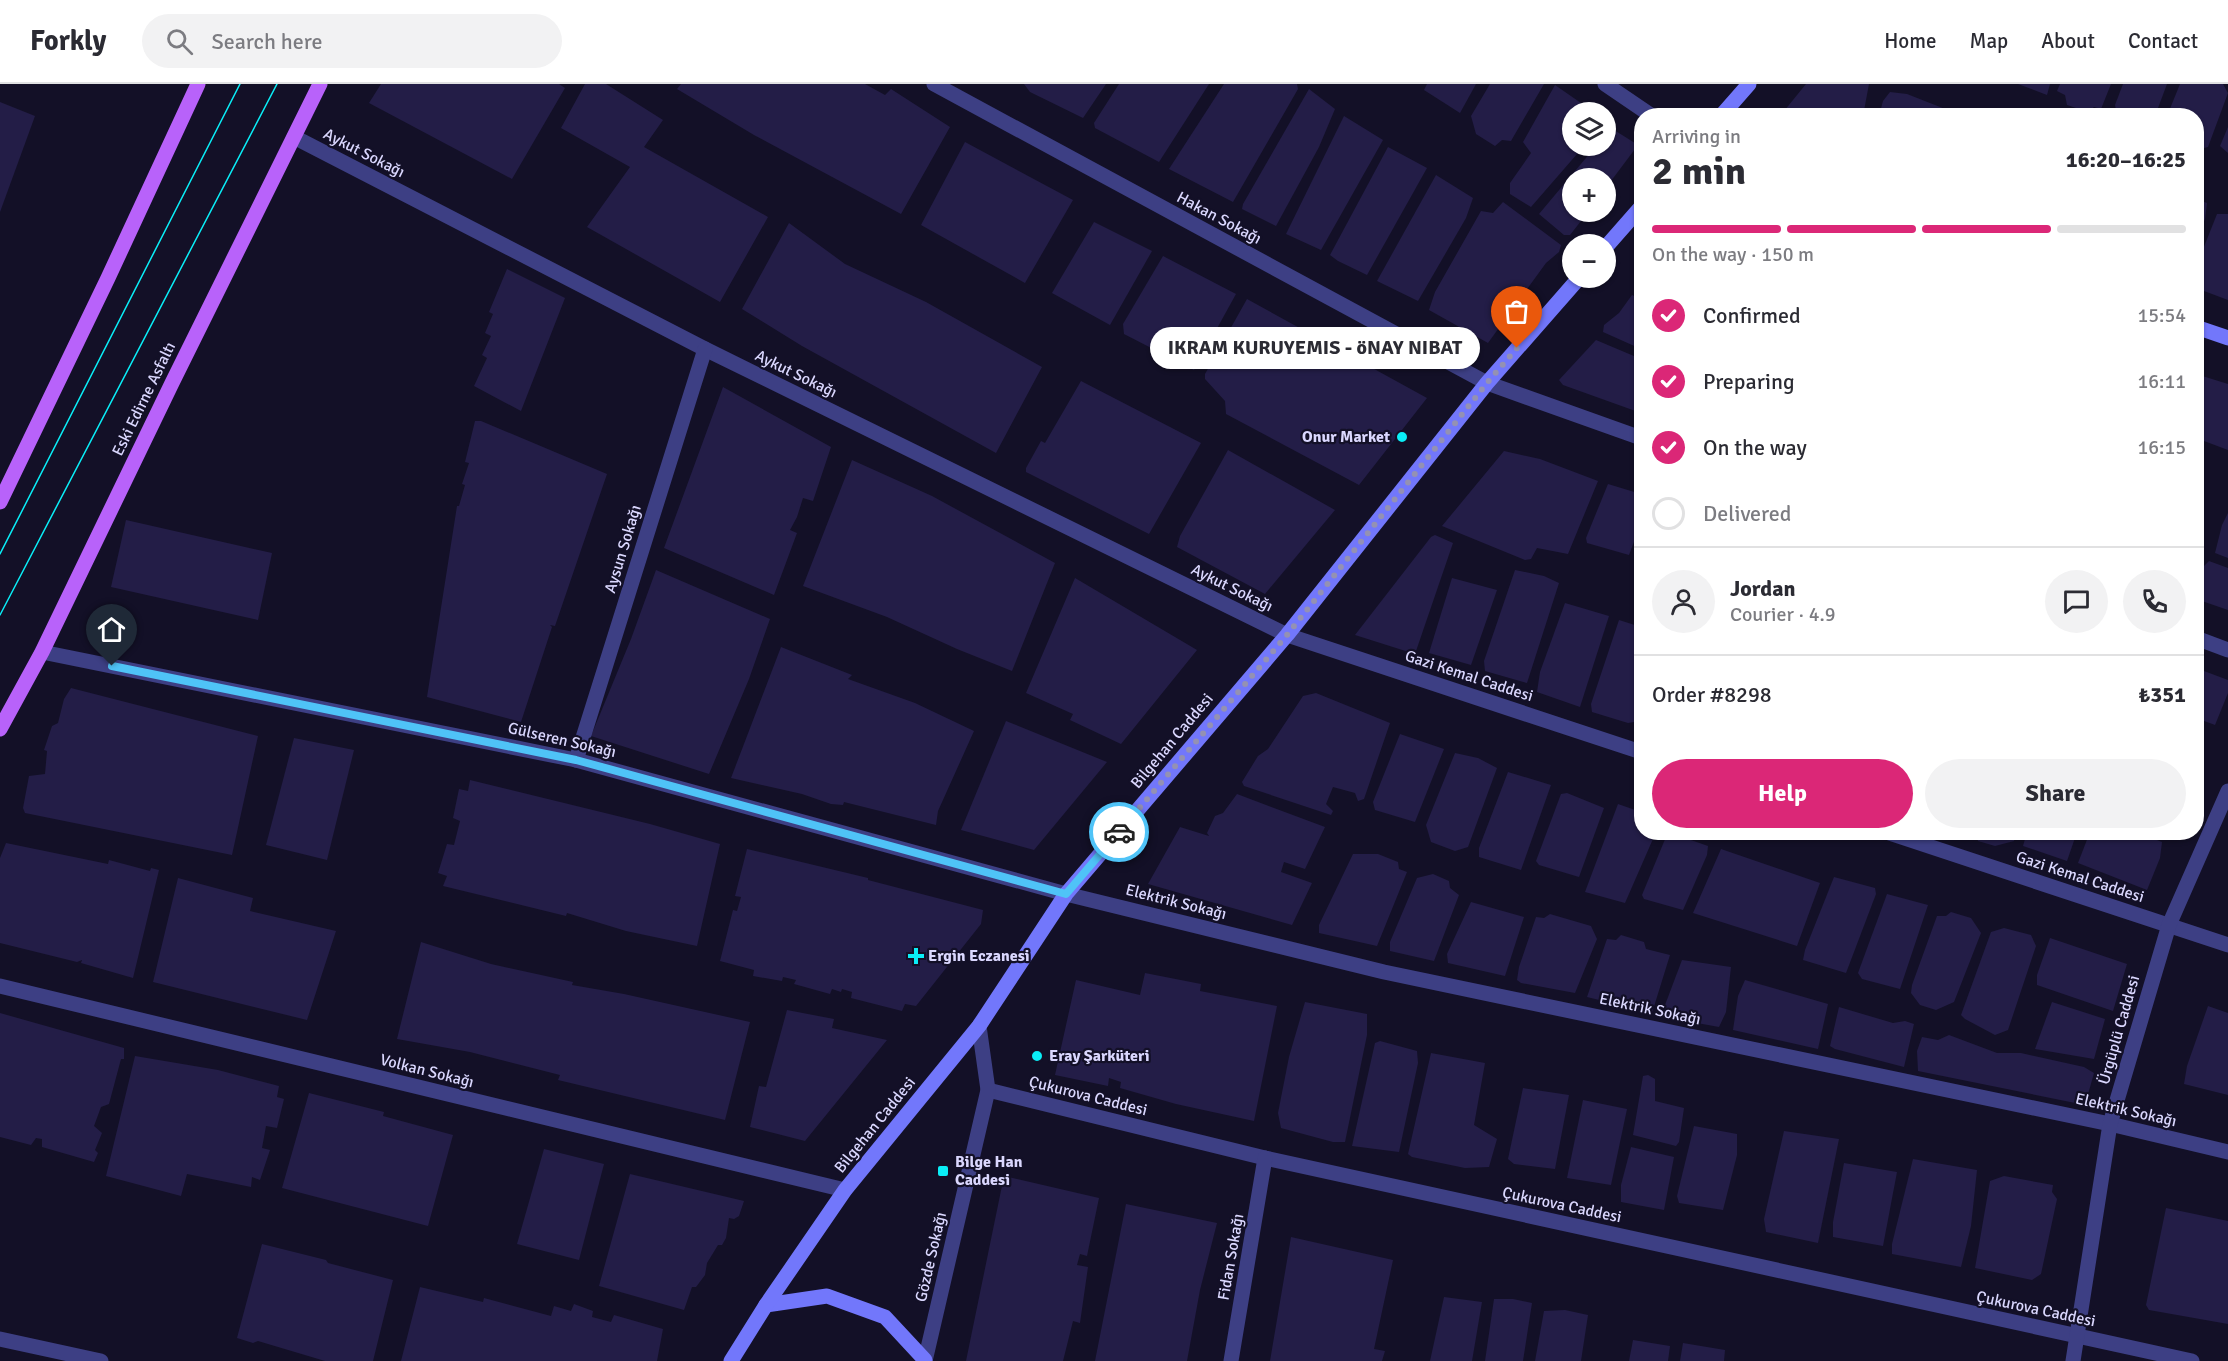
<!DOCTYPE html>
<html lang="en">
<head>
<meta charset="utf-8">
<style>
	body { margin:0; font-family:Signika,sans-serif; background:#f2f2f3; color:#2b2b33; height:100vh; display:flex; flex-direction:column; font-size:22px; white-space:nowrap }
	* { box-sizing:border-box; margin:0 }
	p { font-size:20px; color:#7c7c81 }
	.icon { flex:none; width:33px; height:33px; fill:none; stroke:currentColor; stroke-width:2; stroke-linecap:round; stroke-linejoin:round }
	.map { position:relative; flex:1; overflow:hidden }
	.details { position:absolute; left:1634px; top:24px; width:570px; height:732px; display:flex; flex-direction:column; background:#fff; border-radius:24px; box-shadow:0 2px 4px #0004 }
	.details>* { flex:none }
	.tools { position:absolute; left:1562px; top:18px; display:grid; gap:12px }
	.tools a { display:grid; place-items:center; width:54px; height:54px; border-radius:50%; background:#fff; box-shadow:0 2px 4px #0004; font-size:30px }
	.pin { position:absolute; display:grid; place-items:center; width:51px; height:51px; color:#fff; margin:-62px -26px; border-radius:50% 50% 50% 0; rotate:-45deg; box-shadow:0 0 6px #0007 }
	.pin .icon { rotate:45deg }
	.courier { position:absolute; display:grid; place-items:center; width:60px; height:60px; margin:-30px; border:4px solid #4fc3f7; border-radius:50%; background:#fff; color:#222; box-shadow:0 2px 8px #0007 }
	.bubble { position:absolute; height:42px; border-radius:21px; background:#fff; box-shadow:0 2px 4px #0004; font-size:20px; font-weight:700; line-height:42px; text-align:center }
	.headline em { font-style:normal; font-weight:700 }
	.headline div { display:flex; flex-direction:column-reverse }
	.headline { display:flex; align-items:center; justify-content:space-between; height:102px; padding:0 18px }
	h1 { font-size:39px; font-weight:700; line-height:45px }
	.bar { display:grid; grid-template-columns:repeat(4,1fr); gap:9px 6px; align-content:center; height:72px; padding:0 18px }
	.bar i { height:8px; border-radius:4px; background:#e1e1e2 }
	.bar .active { background:#db2777 }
	.bar p { grid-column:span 4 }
	.line { display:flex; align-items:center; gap:15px; padding:0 18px; border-top:2px solid #e1e1e2 }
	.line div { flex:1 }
	.round { display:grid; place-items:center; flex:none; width:63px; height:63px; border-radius:32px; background:#f2f2f3 }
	ol { padding:0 18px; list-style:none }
	li { display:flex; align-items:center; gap:18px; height:66px }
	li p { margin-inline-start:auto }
	li .icon { padding:6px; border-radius:50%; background:#db2777; color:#fff; stroke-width:4 }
	li:last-child { color:#7c7c81 }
	li i { width:33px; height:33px; border:3px solid #e1e1e2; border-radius:50% }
	.button { display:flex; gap:12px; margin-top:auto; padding:12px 18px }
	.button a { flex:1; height:69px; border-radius:36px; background:#db2777; color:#fff; font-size:24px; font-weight:700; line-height:69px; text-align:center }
	.button a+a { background:#f2f2f3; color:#2b2b33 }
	header { display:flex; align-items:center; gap:36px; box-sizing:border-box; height:84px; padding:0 30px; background:#fff; border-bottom:2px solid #e1e1e2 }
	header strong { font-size:28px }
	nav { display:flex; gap:33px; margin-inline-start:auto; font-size:21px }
	.search { width:420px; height:54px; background:#f2f2f3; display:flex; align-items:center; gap:15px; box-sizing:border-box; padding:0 21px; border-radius:33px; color:#7c7c81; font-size:22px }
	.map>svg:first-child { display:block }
	.building { fill:#231d47 }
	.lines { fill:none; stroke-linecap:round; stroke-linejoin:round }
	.street { stroke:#3d3f84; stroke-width:15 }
	.secondary { stroke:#7277fb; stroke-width:15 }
	.primary { stroke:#b862fa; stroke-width:15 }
	.tram { stroke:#0aeef7; stroke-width:1.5 }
	.done { stroke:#9491b3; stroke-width:6; stroke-dasharray:0 10.8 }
	.route { stroke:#4fc3f7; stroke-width:8 }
	.poi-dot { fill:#0aeef7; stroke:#131027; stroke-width:2 }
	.labels { text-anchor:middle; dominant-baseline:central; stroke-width:4.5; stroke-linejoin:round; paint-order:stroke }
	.street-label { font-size:16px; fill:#dad7fe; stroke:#131027 }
	.poi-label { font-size:16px; font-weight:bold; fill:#dad7fe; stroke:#131027; text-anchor:start }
</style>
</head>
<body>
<header>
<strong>Forkly</strong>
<div class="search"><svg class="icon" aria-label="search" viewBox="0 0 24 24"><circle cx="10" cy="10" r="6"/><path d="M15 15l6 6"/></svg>Search here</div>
<nav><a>Home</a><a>Map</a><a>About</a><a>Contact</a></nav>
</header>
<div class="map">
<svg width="2228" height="1277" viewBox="0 0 2228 1277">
	<rect width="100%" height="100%" fill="#131027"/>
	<g class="building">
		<path d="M381,0H559L565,4L512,95L369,19Z"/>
		<path d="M585,0H606L663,36L644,63L768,133L720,218L587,143L630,83L561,44Z"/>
		<path d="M681,0H865L885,11L891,5L950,43L901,130L754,51L677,5Z"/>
		<path d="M1024,0H1106L1083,34L1030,8Z"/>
		<path d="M1119,0H1209L1159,78L1095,44L1094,39Z"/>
		<path d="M1224,0H1297L1298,5L1233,118L1169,85Z"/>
		<path d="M1427,0H1476L1460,29L1424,6Z"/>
		<path d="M1490,0H1544L1511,57L1502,56L1495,62L1476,50L1471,32Z"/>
		<path d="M1806,0H1869L1863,32H1780Z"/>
		<path d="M2018,0H2050L2047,11Z"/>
		<path d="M2060,0H2111L2101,25L2094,23L2088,28L2067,21L2065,11L2057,7Z"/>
		<path d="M2123,0H2167L2155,32H2117L2115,21Z"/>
		<path d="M2180,0H2223L2228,9L2208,63L2196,66V32H2167Z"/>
		<path d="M1555,1L1594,28H1572V62H1584L1531,123L1510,110V99L1531,69L1523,58Z"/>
		<path d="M1309,5L1335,25L1319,63L1276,142L1242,125L1243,120Z"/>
		<path d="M1890,8L1907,10L1963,32H1879L1883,17Z"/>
		<path d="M0,18L35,32L0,128Z"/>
		<path d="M1344,32L1383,56L1321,166L1286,150Z"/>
		<path d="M2228,43V69L2220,62Z"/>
		<path d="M1611,44L1638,61L1605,105V94H1572V128H1588L1570,151H1564L1539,130L1596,62H1605V51Z"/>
		<path d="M965,58L1073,116L1025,199L921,141Z"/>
		<path d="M1388,63L1427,84L1367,191L1338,177L1330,171Z"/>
		<path d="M1436,91L1473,114L1466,134L1418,217L1377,197Z"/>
		<path d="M2196,115L2207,119L2205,135L2196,156Z"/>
		<path d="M1503,118L1561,161L1559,168L1546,179L1488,259L1429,226L1435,208L1481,127L1493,129Z"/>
		<path d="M2217,130H2228V216L2196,204V183Z"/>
		<path d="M1094,138L1152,167L1110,241L1052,209Z"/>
		<path d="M789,139L845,180L926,218L1042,283L996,369L802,262L742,225Z"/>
		<path d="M1163,172L1236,210L1194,286L1124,250L1123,240Z"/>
		<path d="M507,185L565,214L521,327L474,302L487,274L482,271L491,252L485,249L493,230L489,228Z"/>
		<path d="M1632,211L1641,215V265L1603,248L1604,241L1619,229Z"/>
		<path d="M1247,215L1427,314L1359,401L1226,330L1225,317L1205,295V290Z"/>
		<path d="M1596,256L1641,275V329L1563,301L1559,296Z"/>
		<path d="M2196,290L2228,300V366L2196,354Z"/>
		<path d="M1081,297L1201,359L1149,450L1026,388V384L1041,357L1045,359Z"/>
		<path d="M723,303L831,363L813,417L803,414L797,433L790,446L797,449L774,511L664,464Z"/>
		<path d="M475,337H481L607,390L555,542L550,541L552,543L521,638L427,613L457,422H459L465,401L462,400L469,379L465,378Z"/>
		<path d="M1228,366L1335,426L1265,510L1177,463L1180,452Z"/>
		<path d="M1504,367L1540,375L1598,397L1568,470L1537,464L1531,475L1525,476L1442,442Z"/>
		<path d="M852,376L932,412L1055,479L1012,587L957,565L887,533L803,502Z"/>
		<path d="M1608,400L1641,410V439L1629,471L1587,459L1586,454Z"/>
		<path d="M2228,429V474L2215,469L2222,441Z"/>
		<path d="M126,436L272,469L258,536L111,503Z"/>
		<path d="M1435,451L1453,459L1415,570L1355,551L1431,453Z"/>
		<path d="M2209,477L2228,484V526L2196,515V483L2202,484Z"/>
		<path d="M656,486L770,535L749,595L709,690L591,652L631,555Z"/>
		<path d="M1515,486L1544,492L1559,499L1527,599L1485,587L1484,577Z"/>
		<path d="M1075,494L1197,566L1121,660L1070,636L1073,630L1026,609Z"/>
		<path d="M1452,494L1497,506L1471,581L1429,569Z"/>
		<path d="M1565,519L1609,532L1580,623L1537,608L1540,588Z"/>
		<path d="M1619,536L1641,543V618L1634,638L1628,639L1592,628L1591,620Z"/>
		<path d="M781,563L852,591L848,595L915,619L974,647L938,727L936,741L844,718L843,721L831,720L802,710L731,694Z"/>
		<path d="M2196,584L2228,596V609L2215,641L2196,634Z"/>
		<path d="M71,604L258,652L232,771L25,729L23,724L29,692L45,690L47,667L44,666L52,642L58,639L64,615Z"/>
		<path d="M1316,609L1390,639L1364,715L1358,717L1355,709L1333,703L1326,720L1333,727L1331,731L1244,702L1242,698L1258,672L1268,665L1303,612Z"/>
		<path d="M1006,637L1107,678L1034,766L961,746Z"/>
		<path d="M2196,644L2203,646L2196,664Z"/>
		<path d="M1400,650L1444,665L1415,738L1375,726L1373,718Z"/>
		<path d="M294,654L354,666L327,776L266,761Z"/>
		<path d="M1455,669L1478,674L1497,684L1468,763L1455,767L1431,758L1426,741Z"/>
		<path d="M1508,688L1551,701L1521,786L1479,773V764Z"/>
		<path d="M470,696L650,740L720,760L697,862L626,847L567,829L566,832L443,802L447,792L438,789L447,760L454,761L460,737L453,734L459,705L468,707Z"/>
		<path d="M1567,709L1604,724L1579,793L1539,781L1536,777L1561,710Z"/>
		<path d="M1237,710L1325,743L1305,785L1284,778L1281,788L1312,799L1292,841L1148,800L1180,743L1209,752L1207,749L1215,732L1223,729Z"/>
		<path d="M1618,720L1641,728V748H1656L1625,819L1585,808Z"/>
		<path d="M1668,748L1708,762L1707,771L1683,826L1644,815L1642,811Z"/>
		<path d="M1975,748H2017L2014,757L1995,762L1978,757Z"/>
		<path d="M2027,748H2077L2067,777L2023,762Z"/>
		<path d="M2090,748H2136L2162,758L2160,774L2147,806L2078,779Z"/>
		<path d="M6,759L108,780L109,776L150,787L151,784L159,786L133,894L81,879L82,876L77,878L0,859V774Z"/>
		<path d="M747,765L868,794V796L983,826L981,840L916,922L905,920L902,927L851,914L852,908L842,905L841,908L832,905L830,910L794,900L796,896L783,893L782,897L753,892L754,886L720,877L733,826L737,827L741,813L735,812Z"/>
		<path d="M1721,765L1820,799L1797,862L1693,829Z"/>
		<path d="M1353,770H1378L1398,778L1399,785L1407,788L1377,862L1319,849V841Z"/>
		<path d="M1433,790L1449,797L1450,804L1459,811L1434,877L1390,867V858L1417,794Z"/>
		<path d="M1834,793L1875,804L1876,810L1846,889L1803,876L1805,866Z"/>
		<path d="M178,794L253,814L250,827L336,847L307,936L153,898Z"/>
		<path d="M1887,810L1928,821L1900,905L1862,895L1858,889Z"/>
		<path d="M1471,818L1524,833L1505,892L1448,879L1447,870Z"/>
		<path d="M1951,828L1971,834L1981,849L1954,918L1936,926L1920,921L1911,909L1912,901L1937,832H1946Z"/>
		<path d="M1550,830L1591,842L1597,855L1575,909L1521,899L1517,896L1519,883L1536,833L1544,834Z"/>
		<path d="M2004,844L2031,851L2036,862L2008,946L1995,951L1965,935L1961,931L1991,848Z"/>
		<path d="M1621,851L1644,858L1646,865L1670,871L1652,929L1587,913L1607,855L1616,856Z"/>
		<path d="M2050,854L2127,880L2113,927L2037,901V891Z"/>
		<path d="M421,858L491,880L573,898L572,901L624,910L750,938L725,1036L558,996L560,991L470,968L397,955Z"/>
		<path d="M1682,876L1731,883L1726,928L1719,943L1664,933L1662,929Z"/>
		<path d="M1145,889L1201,900L1200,907L1277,922L1254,1037L1176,1020L1120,1004L1121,998L1109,994L1108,1002L1055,991L1076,896L1140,911Z"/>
		<path d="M1745,896L1828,920L1818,965L1733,946L1738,912Z"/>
		<path d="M1305,918L1367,930V951L1345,1058H1333L1281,1044L1278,1029L1289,973Z"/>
		<path d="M2052,918L2105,935L2094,975L2035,965Z"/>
		<path d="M2208,922L2228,929V1011L2184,1000L2187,982Z"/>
		<path d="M1839,923L1893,939L1905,937L1914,940L1904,983L1835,965L1830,962Z"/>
		<path d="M787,926L834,935L832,944L887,956L805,1057L750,1043L759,1002L766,1003Z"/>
		<path d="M0,929L124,964V975H121L109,1020L101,1023L94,1042L102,1049L95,1066L98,1069L94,1078L42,1063V1055L36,1054L31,1061L0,1053Z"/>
		<path d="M1949,951L1997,969H2021L2084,983L2094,989L2085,1021L1918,987L1917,967L1922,953L1938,956Z"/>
		<path d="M1380,957L1417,967L1418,979L1399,1068L1352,1062L1375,959Z"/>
		<path d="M1431,969L1485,979L1474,1041L1497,1055L1489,1083L1465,1084L1412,1073L1408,1070Z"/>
		<path d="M135,972L218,986L279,1002L277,1013L284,1015L277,1044L266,1042L262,1064L270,1066L260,1096L252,1093L251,1103L187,1090L181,1112L106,1092Z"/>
		<path d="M1648,991L1655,995V1017L1684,1024L1679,1058L1676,1062L1633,1051L1643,992Z"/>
		<path d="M1523,1004L1569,1011L1555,1085L1514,1080L1508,1075Z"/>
		<path d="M309,1009L384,1028L383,1032L453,1051L428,1142L282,1104Z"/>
		<path d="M1583,1016L1627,1025L1611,1101L1567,1094Z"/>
		<path d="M1694,1042L1737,1050V1071L1723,1126L1679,1119L1677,1112Z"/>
		<path d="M1784,1047L1839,1055L1818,1159L1766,1148L1764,1135Z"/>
		<path d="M1631,1063L1674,1073L1664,1126L1621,1118V1101Z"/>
		<path d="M544,1065L604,1080L579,1176L517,1160Z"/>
		<path d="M1913,1075L1977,1086L1971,1142L1961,1183L1892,1170V1160Z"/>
		<path d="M1844,1079L1897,1088L1883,1162L1833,1153V1138Z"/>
		<path d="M630,1090L744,1117L739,1132L734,1135L729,1134L726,1154L722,1161H718L707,1179L705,1191L696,1203H692L684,1226L599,1202Z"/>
		<path d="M1004,1092L1099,1114L1087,1172L1080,1170L1077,1181L1088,1183L1080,1239L1073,1237L1063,1277H966Z"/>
		<path d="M2004,1092L2053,1101L2052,1108L2057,1115L2041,1190L2032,1196L1975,1184L1990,1097Z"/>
		<path d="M1126,1120L1217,1139L1200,1206L1187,1277H1095Z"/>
		<path d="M2166,1124L2228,1137V1240L2149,1226L2146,1221Z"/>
		<path d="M1291,1153L1393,1176L1374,1265L1385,1267L1382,1277H1270Z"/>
		<path d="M262,1160L326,1176L328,1179L393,1196L373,1277H325L258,1257L253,1259L237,1254Z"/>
		<path d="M420,1203L483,1218L484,1214L551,1232L554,1222L571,1227L574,1220L593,1227L592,1233L611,1238L614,1231L663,1245L657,1277H401Z"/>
		<path d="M1444,1213L1482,1218L1472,1277H1430Z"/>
		<path d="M1494,1215H1513L1532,1219L1523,1277H1485Z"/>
		<path d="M1565,1226L1588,1231L1581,1277H1535L1544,1227Z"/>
		<path d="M1633,1256L1670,1262L1668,1277H1629Z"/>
		<path d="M1683,1259L1725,1266L1724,1277H1680Z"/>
	</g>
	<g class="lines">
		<g class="street">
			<path d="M934,0L1487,299L1641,354"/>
			<path d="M1605,0L1652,32"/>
			<path d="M294,53L705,265L1287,551L1641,668"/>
			<path d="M2196,554L2228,566"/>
			<path d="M42,568L576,676L1066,810L1384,888L2110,1040L2228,1068"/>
			<path d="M576,676L705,265"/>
			<path d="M1886,748L2228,861"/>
			<path d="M0,902L845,1106"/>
			<path d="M988,1006L1265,1074L2192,1277"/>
			<path d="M0,1255L101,1277"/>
			<path d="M925,1277L988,1006L979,942"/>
			<path d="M1231,1277L1265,1074"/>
			<path d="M2073,1277L2110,1040L2169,841L2228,707"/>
		</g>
		<g class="secondary">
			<path d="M1721,32L1749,0"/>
			<path d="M1605,164L1641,123"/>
			<path d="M2196,243L2228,254"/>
			<path d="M766,1221L827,1212L885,1233L925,1276"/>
			<path d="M731,1277L766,1221L845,1106L979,942L1066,810L1287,551L1487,299L1579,194"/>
		</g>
		<g class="primary">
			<path d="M0,418L108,194L198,0"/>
			<path d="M0,645L42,568L172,299L320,0"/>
		</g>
		<g class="tram">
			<path d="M0,470L240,0"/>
			<path d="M0,531L277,0"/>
		</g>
	</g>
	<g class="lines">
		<path class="done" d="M1119,748L1287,551L1487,299L1517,264"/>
		<path class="route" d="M112,582L576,676L1066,810L1119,748"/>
	</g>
	<g class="poi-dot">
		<circle cx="1402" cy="353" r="6"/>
		<path d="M913 863h6v6h6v6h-6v6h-6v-6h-6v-6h6z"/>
		<circle cx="1037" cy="972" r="6"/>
		<rect x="937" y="1081" width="12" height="12" rx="3"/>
	</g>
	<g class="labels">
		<g class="street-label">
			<text transform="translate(364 69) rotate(27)">Aykut Sokağı</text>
			<text transform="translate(1219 134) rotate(28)">Hakan Sokağı</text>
			<text transform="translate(796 290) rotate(26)">Aykut Sokağı</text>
			<text transform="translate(144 315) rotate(-64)">Eski Edirne Asfaltı</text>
			<text transform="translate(623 465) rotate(-73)">Aysun Sokağı</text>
			<text transform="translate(1232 504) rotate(26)">Aykut Sokağı</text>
			<text transform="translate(1469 592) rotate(18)">Gazi Kemal Caddesi</text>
			<text transform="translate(562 656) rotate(13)">Gülseren Sokağı</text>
			<text transform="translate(1172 657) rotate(-50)">Bilgehan Caddesi</text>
			<text transform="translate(2080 793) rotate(18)">Gazi Kemal Caddesi</text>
			<text transform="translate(1176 818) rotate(14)">Elektrik Sokağı</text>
			<text transform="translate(1650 925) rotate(12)">Elektrik Sokağı</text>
			<text transform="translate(2119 946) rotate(-74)">Ürgüplü Caddesi</text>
			<text transform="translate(427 987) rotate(14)">Volkan Sokağı</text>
			<text transform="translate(1088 1012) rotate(14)">Çukurova Caddesi</text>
			<text transform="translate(2126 1026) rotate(13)">Elektrik Sokağı</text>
			<text transform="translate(875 1041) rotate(-51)">Bilgehan Caddesi</text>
			<text transform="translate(1562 1121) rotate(12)">Çukurova Caddesi</text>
			<text transform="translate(931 1173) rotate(-77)">Gözde Sokağı</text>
			<text transform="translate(1231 1173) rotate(-80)">Fidan Sokağı</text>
			<text transform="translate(2036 1225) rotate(12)">Çukurova Caddesi</text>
		</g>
		<g class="poi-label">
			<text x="1390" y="353" text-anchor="end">Onur Market</text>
			<text x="928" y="872">Ergin Eczanesi</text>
			<text x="1049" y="972">Eray Şarküteri</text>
			<text x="955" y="1078">Bilge Han<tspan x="955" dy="18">Caddesi</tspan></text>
		</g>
	</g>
</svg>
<div class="tools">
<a><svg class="icon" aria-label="layers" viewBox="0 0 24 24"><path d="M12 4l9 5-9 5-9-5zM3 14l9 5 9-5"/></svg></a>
<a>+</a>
<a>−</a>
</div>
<div class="pin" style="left:1517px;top:264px;background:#ea580c"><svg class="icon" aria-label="bag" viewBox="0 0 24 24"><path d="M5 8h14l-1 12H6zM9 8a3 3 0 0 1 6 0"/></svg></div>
<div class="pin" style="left:112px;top:582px;background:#1f2937"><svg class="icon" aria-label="home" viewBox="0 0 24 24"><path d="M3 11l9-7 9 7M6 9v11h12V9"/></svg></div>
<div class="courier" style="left:1119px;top:748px"><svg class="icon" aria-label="car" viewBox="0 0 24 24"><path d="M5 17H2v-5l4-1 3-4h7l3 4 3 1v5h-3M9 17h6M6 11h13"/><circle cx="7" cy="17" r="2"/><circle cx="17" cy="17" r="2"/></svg></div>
<div class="bubble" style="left:1150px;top:243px;width:330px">IKRAM KURUYEMIS - öNAY NIBAT</div>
<section class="details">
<div class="headline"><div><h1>2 min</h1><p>Arriving in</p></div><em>16:20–16:25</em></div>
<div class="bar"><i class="active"></i><i class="active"></i><i class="active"></i><i></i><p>On the way · 150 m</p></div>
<ol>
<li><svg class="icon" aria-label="check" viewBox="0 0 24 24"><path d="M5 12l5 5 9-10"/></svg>Confirmed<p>15:54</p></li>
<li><svg class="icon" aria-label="check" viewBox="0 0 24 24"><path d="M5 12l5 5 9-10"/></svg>Preparing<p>16:11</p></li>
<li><svg class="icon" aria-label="check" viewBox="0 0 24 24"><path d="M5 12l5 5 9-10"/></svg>On the way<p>16:15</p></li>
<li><i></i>Delivered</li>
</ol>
<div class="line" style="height:108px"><a class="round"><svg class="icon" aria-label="person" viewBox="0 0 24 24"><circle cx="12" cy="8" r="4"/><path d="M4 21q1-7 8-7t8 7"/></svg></a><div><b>Jordan</b><p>Courier · 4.9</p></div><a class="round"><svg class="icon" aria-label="chat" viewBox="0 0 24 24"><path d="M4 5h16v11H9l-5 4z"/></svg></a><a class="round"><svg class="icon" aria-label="phone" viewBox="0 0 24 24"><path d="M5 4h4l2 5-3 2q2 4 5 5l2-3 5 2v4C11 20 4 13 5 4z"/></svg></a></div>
<div class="line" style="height:78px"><div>Order #8298</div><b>₺351</b></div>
<div class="button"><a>Help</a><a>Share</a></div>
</section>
</div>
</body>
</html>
